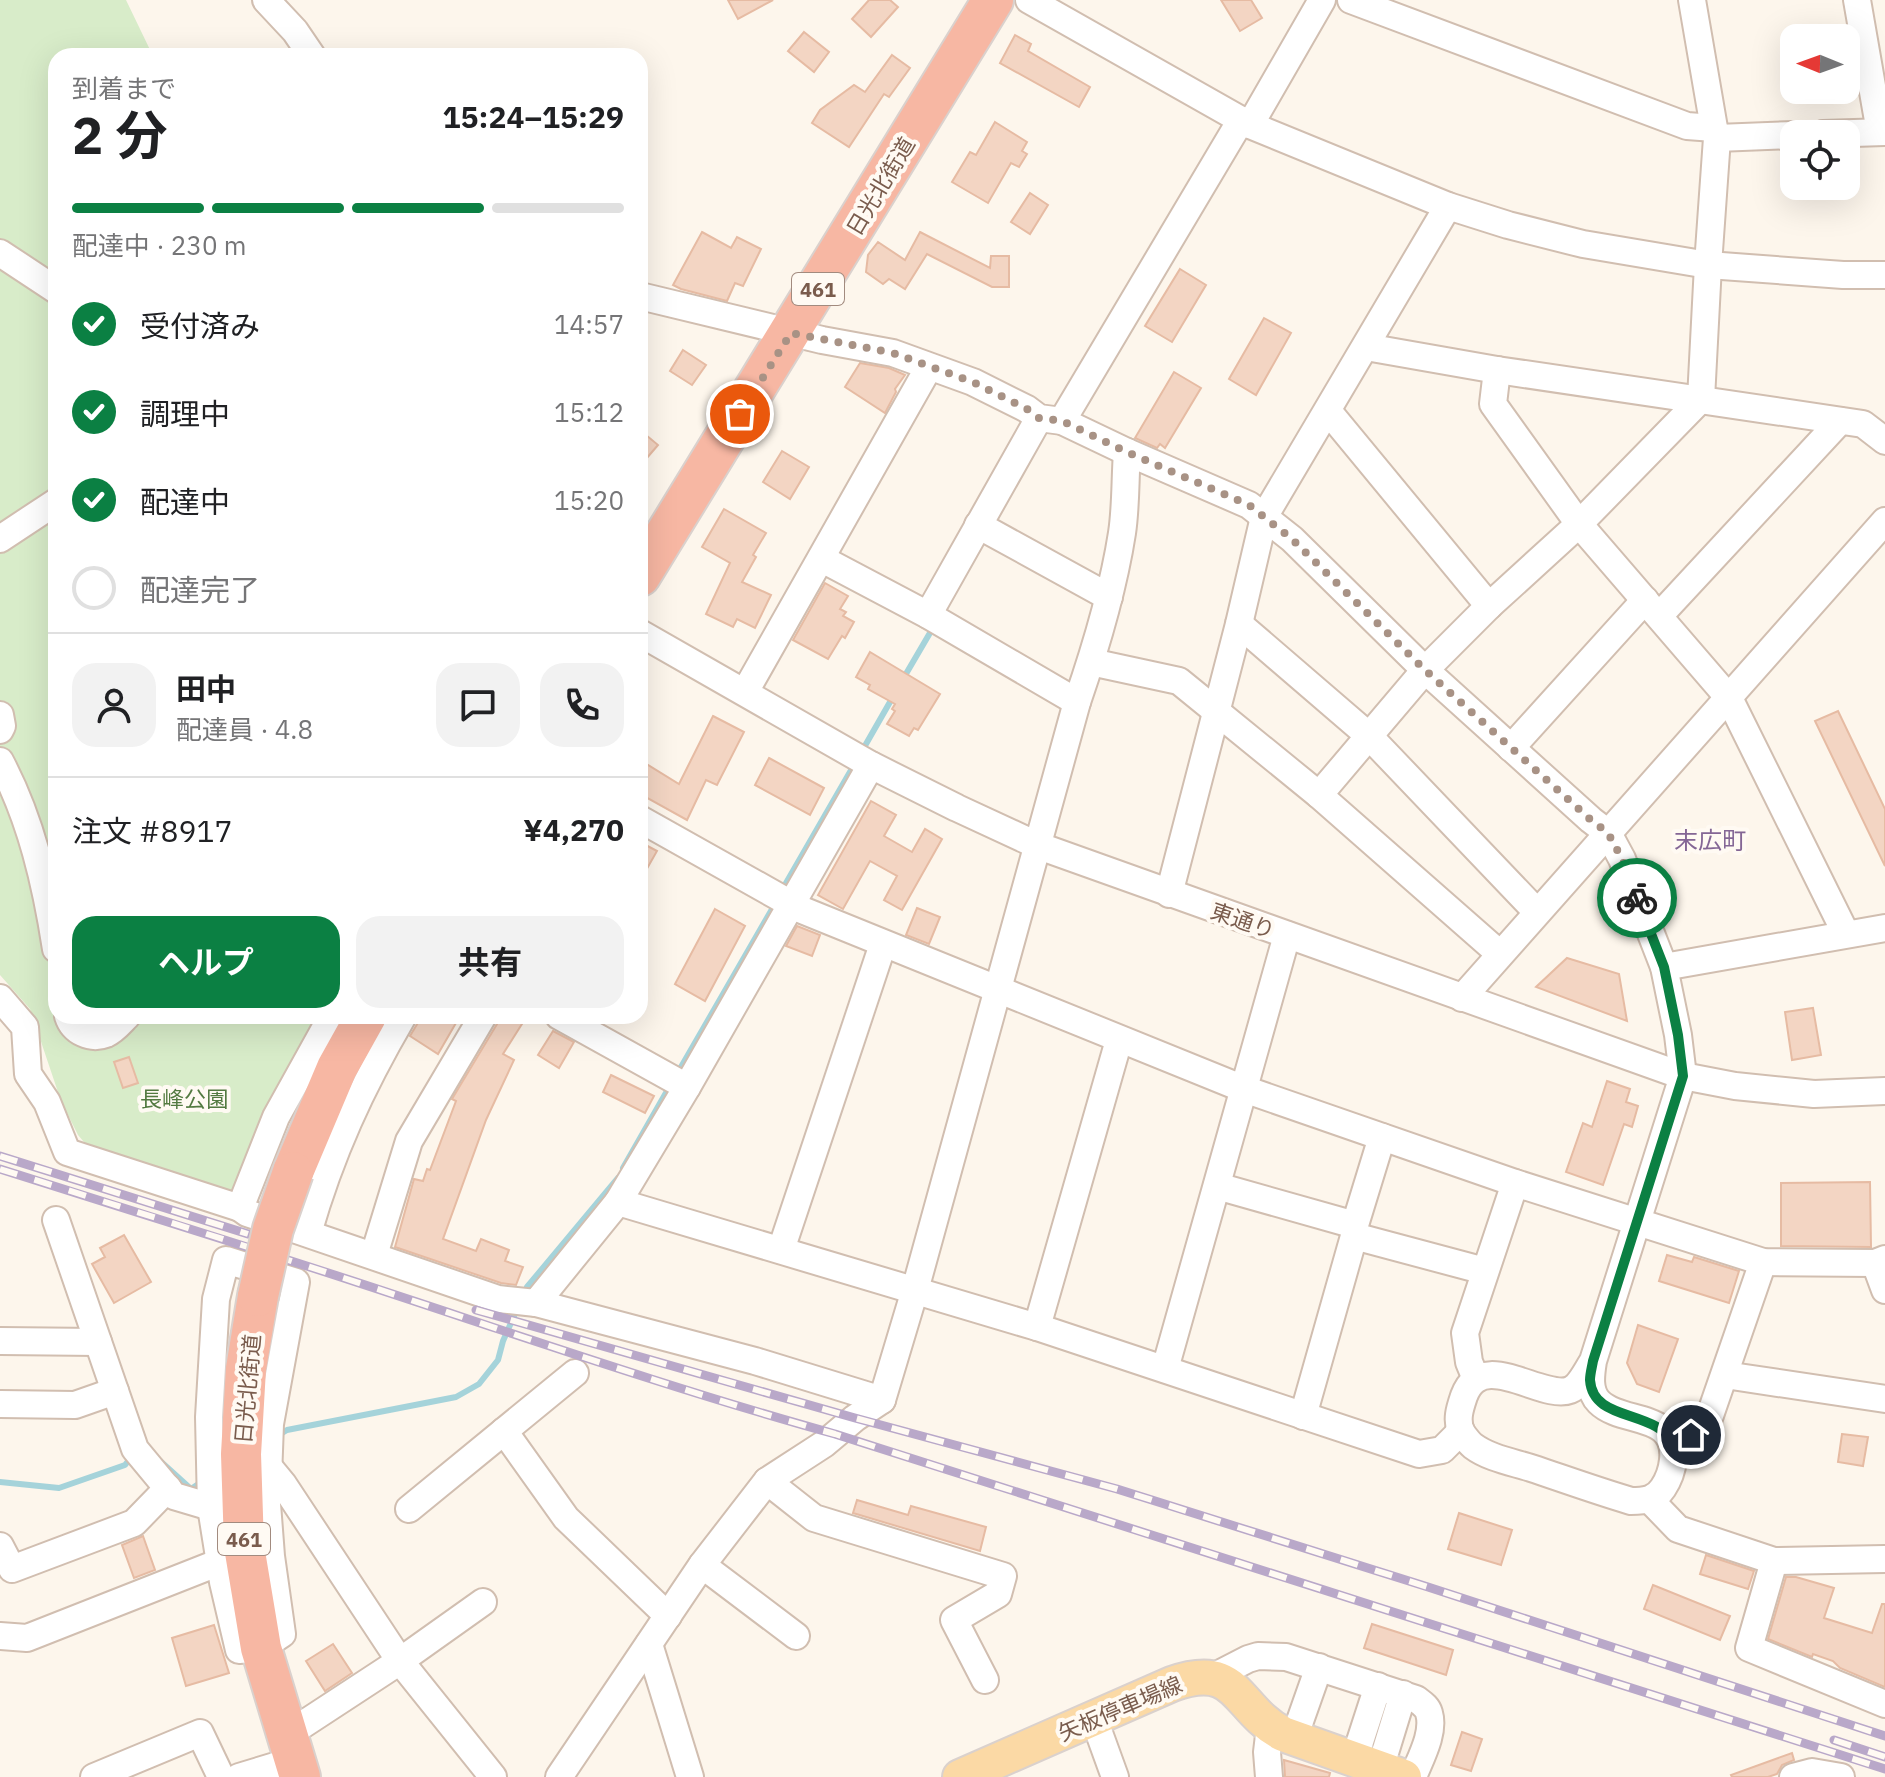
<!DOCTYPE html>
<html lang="ja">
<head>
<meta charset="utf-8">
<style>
	body { margin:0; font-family:"IBM Plex Sans","Noto Sans JP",sans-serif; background:#f2f2f2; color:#202124; height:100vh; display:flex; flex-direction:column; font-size:30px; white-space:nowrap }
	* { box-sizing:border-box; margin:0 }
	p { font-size:26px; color:#757577 }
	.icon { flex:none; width:44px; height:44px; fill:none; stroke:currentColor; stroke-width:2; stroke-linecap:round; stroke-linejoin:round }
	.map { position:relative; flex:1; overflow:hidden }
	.drawer { position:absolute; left:48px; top:48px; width:600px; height:976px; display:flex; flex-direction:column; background:#fff; border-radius:24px; box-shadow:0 8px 32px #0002 }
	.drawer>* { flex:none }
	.needle { width:52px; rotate:271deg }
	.tools { position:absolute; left:1780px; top:24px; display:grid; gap:16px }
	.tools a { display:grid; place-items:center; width:80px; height:80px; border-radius:16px; background:#fff; box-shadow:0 8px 32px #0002; font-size:40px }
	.pin { position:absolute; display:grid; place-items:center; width:68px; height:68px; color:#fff; margin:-34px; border:4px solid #fff; border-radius:50%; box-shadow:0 2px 8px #0007 }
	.courier { position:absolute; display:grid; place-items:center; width:80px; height:80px; margin:-40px; border:6px solid #0b8043; border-radius:50%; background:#fff; color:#222; box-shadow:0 2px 10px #0007 }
	.overview em { font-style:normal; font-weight:700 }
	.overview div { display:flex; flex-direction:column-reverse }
	.overview { display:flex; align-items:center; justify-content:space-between; height:136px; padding:0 24px }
	h1 { font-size:52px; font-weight:700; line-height:60px }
	.bar { display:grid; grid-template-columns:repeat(4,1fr); gap:12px 8px; align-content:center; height:96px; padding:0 24px }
	.bar i { height:10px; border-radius:6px; background:#e0e0e0 }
	.bar .current { background:#0b8043 }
	.bar p { grid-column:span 4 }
	.line { display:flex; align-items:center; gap:20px; padding:0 24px; border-top:2px solid #e0e0e0 }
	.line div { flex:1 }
	.round { display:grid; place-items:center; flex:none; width:84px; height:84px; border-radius:24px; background:#f2f2f2 }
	ol { padding:0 24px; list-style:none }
	li { display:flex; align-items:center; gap:24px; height:88px }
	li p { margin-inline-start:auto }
	li .icon { padding:8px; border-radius:50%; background:#0b8043; color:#fff; stroke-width:4 }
	li:last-child { color:#757577 }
	li i { width:44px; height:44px; border:4px solid #e0e0e0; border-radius:50% }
	.primary-button { display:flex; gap:16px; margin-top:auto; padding:16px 24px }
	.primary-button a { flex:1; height:92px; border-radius:24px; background:#0b8043; color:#fff; font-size:32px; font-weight:700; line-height:92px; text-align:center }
	.primary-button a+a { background:#f2f2f2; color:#202124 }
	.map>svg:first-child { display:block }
	.green { fill:#d8ecc9 }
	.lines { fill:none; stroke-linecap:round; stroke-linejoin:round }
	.stream { stroke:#a5d3da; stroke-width:6 }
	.building { fill:#f3d5c3; stroke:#e6bba3; stroke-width:2 }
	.minor-casing { stroke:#d1beb0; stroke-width:30 }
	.major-casing { stroke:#dad1cd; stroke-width:38 }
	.highway-casing { stroke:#dad1cd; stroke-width:44 }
	.minor { stroke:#fff; stroke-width:26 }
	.major { stroke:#fbd9a5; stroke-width:34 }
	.highway { stroke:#f7b7a3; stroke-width:40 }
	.rail-casing { stroke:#b9a8c9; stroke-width:9 }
	.rail { stroke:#fffaf3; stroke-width:6; stroke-dasharray:18; stroke-linecap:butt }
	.highway-bridge-casing { stroke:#dad1cd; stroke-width:44; stroke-linecap:butt }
	.highway-bridge { stroke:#f7b7a3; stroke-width:40 }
	.done { stroke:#a89285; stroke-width:8; stroke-dasharray:0 14.4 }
	.route { stroke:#0b8043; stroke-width:10 }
	.labels { text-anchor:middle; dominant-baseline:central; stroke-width:8; stroke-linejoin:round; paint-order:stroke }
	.shield { fill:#fffaf3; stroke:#a28b7f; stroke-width:2 }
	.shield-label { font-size:20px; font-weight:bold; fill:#7a5c4d }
	.street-label { font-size:22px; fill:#7a5c4d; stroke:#fffaf3 }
	.park-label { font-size:22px; fill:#537a41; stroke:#fffaf3 }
	.neighbourhood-label { font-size:24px; fill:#846695; stroke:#fffaf3 }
</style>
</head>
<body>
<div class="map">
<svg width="1885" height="1777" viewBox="0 0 1885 1777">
	<rect width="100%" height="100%" fill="#fdf6ec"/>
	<path class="green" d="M0,0H126L153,56H56V1016H322L236,1195L95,1155L78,1135L61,1101L30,1009L0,975Z"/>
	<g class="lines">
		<g class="stream">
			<path d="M903,679L934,626"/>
			<path d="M862,751L894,695"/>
			<path d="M782,890L854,765"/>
			<path d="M677,1074L775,904"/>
			<path d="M623,1168L671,1084"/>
			<path d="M525,1293L527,1287L618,1178"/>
			<path d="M277,1436L287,1430L456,1397L479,1384L498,1360L503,1341L518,1307"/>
			<path d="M159,1460L191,1489L203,1481"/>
			<path d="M0,1482L59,1488L125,1465L132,1456"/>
		</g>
	</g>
	<g class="building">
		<path d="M728,0H773L738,19Z"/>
		<path d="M869,0H890L898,7L871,37L852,19Z"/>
		<path d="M1221,0H1251L1262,18L1240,31Z"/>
		<path d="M804,32L829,52L814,72L788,51Z"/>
		<path d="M1015,35L1031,44L1028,51L1090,87L1079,107L1000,63Z"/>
		<path d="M892,55L910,68L889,97L884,94L849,147L812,123L820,110L854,85L865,92Z"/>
		<path d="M995,122L1027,142L1022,151L1027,154L1019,167L1011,163L988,203L952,182L970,152L976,155Z"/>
		<path d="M1030,193L1048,205L1030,234L1011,222Z"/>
		<path d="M702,232L731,248L737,237L761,249L743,286L735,283L727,301L681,289L673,285Z"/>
		<path d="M920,232L990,268L991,256H1009V287H992L927,254L905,289L889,279L883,284L866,272L868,255L878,242L905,260Z"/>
		<path d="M1180,269L1206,285L1172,342L1145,326Z"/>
		<path d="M1264,318L1291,333L1256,395L1229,379Z"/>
		<path d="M683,350L706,365L692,385L670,371Z"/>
		<path d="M860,363L889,368L905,375L895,389L896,392L885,413L845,387Z"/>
		<path d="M1174,372L1201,388L1165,448L1160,444L1157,448L1135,438Z"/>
		<path d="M640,430L658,445L640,466Z"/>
		<path d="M782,451L809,467L790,499L763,482Z"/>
		<path d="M724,509L766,533L753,555L756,557L742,582L771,595L755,628L737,619L733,627L706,614L730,563L702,547Z"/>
		<path d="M825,583L848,596L840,609L846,612L843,616L854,622L845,638L842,636L828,659L793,640Z"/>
		<path d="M870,652L940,694L918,730L914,728L909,736L887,724L895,711L892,709L895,704L868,689L870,685L856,677Z"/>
		<path d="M1838,711L1885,809V866L1815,721Z"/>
		<path d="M713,716L744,732L717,785L706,780L687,820L640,794V760L679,784Z"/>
		<path d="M769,758L824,788L810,815L755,785Z"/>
		<path d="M871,801L896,815L884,836L912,852L925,829L942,839L902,910L884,900L897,876L870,861L843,909L818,895Z"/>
		<path d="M640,842L657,851L640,881Z"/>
		<path d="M917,908L940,917L929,944L906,935Z"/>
		<path d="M715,909L745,926L705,1001L675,984Z"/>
		<path d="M797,926L820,935L812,956L786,946Z"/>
		<path d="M1567,958L1619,974L1627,1021L1536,987Z"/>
		<path d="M1813,1008L1821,1055L1792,1060L1785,1012Z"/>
		<path d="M422,1016H460L438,1054L410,1036Z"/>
		<path d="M499,1016H527L503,1054L514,1060L486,1120L443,1239L476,1251L481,1239L509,1250L505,1261L523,1267L516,1285L501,1283L395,1247L414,1179L423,1181L427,1169L430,1170L456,1101L452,1099L497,1024Z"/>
		<path d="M553,1031L574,1042L559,1068L538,1055Z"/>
		<path d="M129,1057L138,1083L123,1088L114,1062Z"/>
		<path d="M611,1075L654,1096L645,1113L603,1092Z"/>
		<path d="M1607,1081L1630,1089L1626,1102L1638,1106L1632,1127L1624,1124L1603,1185L1566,1172L1583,1123L1592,1127Z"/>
		<path d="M1870,1182L1871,1247L1781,1246V1183Z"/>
		<path d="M124,1235L151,1282L114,1303L92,1264L105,1257L100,1248Z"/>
		<path d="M1667,1255L1692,1262L1694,1257L1739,1271L1729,1303L1659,1281Z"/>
		<path d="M1638,1325L1678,1339L1659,1392L1637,1384L1627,1363Z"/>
		<path d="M1842,1434L1868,1437L1863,1466L1838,1462Z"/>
		<path d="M857,1500L908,1515L911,1506L986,1527L980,1551L853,1513Z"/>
		<path d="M1459,1513L1512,1530L1501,1565L1448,1549Z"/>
		<path d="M143,1536L155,1570L134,1578L122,1545Z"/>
		<path d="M1706,1555L1754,1571L1748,1589L1700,1574Z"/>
		<path d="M1786,1577H1796L1834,1588L1824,1618L1872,1633L1882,1604H1885V1687L1840,1668L1833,1661L1813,1654L1812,1657L1768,1639Z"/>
		<path d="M1653,1585L1730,1616L1720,1640L1644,1609Z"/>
		<path d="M1372,1624L1453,1650L1446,1675L1364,1648Z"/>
		<path d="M214,1625L229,1673L186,1686L172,1638Z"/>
		<path d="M333,1644L352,1673L325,1691L306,1661Z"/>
		<path d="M1462,1732L1482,1739L1471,1771L1451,1765Z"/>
		<path d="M1792,1753L1794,1760L1782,1765L1777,1774L1768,1777H1732L1731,1775Z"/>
		<path d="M1284,1760L1330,1773L1329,1777H1285Z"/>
	</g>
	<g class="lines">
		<defs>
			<g id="minor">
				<path d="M266,0L295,31L312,56"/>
				<path d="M1029,0L1250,125L1448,206L1508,225L1583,244L1708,265L1843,275H1885"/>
				<path d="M1351,0L1687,126L1714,128"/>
				<path d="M1857,0L1880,132"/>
				<path d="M1250,125L1322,0"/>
				<path d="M1823,134L1885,132"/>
				<path d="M1717,138L1794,135"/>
				<path d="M0,253L56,290"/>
				<path d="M640,296L822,340L893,353L973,382L1027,409L1039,418L1062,421L1127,452L1249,505L1292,539L1425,670L1591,820L1608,833L1622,859L1664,967L1678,1035L1683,1076L1593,1361C1591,1374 1588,1391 1599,1402C1622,1425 1678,1411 1673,1460C1672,1470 1669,1479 1663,1488C1655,1500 1645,1501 1631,1501C1597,1491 1564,1479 1531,1468C1512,1462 1489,1458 1473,1446C1469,1443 1464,1436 1461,1432C1456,1419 1460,1408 1464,1396C1482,1347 1542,1401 1570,1390C1580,1386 1587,1370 1593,1361"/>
				<path d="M1366,347L1497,370L1863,424L1885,441"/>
				<path d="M1497,370L1493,404L1579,524L1729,698L1846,934"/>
				<path d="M1328,411L1489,606"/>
				<path d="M1062,421L1241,120"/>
				<path d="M978,525L1109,597"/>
				<path d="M0,539L56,502"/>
				<path d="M822,559L928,615L1077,702"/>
				<path d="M928,615L1039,418"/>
				<path d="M1659,616L1840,421"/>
				<path d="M1239,624L1368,735L1537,912"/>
				<path d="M640,633L871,765L957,808L1039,846L1683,1076L1735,1086L1814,1094L1885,1091"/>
				<path d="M1091,662L1179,681L1319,795L1500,954"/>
				<path d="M745,692L929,367"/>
				<path d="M0,715L2,726L0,730"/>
				<path d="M1511,748L1645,600"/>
				<path d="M0,761C31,819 46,884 56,949"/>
				<path d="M871,765L687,1087L618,1202L536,1303L755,1361L882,1400"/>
				<path d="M1319,795L1425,670L1489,606L1579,524L1701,399L1708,265L1717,138L1714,128L1692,0"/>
				<path d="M640,819L802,910L1244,1089L1515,1183L1763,1262L1875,1263L1885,1259"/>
				<path d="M1169,894L1239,624L1264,517L1448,206"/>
				<path d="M1664,967L1885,928"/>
				<path d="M0,998L25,1027L28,1074L47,1102L67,1152L240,1208L247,1213L498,1299L536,1303"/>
				<path d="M1462,998L1885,521"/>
				<path d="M68,1016C73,1032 91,1040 106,1034C115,1030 120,1023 127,1016"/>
				<path d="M559,1016L687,1087"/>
				<path d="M1217,1186L1355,1225"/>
				<path d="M618,1202L1037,1327L1419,1454L1442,1450L1461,1431"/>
				<path d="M240,1208L276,1117L332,1016"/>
				<path d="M56,1220L135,1449L174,1496L211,1507"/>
				<path d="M308,1233C331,1153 361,1088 403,1016"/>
				<path d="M1354,1236L1485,1271"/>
				<path d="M781,1250L883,944"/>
				<path d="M374,1255L409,1141L483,1016"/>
				<path d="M226,1260L296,1282L270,1424L267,1504L271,1556L282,1634L261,1648L239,1650L223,1582L211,1507L209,1417L216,1299Z"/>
				<path d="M1875,1263L1885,1290"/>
				<path d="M1037,1327L1119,1040"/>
				<path d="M0,1341L98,1342"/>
				<path d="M1165,1369L1287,935"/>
				<path d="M1725,1375L1885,1399"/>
				<path d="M1476,1379L1469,1362L1465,1333L1515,1183"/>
				<path d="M0,1404L75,1405L115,1391"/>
				<path d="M1303,1416L1354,1236L1355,1225L1382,1137"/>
				<path d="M504,1431L566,1518L668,1616"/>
				<path d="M1675,1445L1707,1424L1763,1262"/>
				<path d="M269,1467L283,1484L400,1661L493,1777"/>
				<path d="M767,1481L814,1518L1003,1576L998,1594L954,1620L985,1680"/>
				<path d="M1650,1500L1678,1529L1774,1561L1885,1559"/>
				<path d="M409,1509L575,1373"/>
				<path d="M0,1546L12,1569L134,1523L168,1488"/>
				<path d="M1774,1561L1749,1648L1885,1704"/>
				<path d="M702,1565L796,1636"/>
				<path d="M0,1636L27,1638L220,1562"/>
				<path d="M649,1644L690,1777"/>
				<path d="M1213,1677L1248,1659L1258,1656L1286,1657L1416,1699C1421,1703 1427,1706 1429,1713C1435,1733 1420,1759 1413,1777"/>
				<path d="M1094,1719L1115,1777"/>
				<path d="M287,1735L400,1661L483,1602"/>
				<path d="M1294,1738L1319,1667"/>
				<path d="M1354,1760L1378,1686"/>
				<path d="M1380,1769L1403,1694"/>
				<path d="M94,1777L200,1733L221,1777"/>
				<path d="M239,1777L295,1760"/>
				<path d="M559,1777L702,1565L767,1481L824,1444L855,1418L882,1400L915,1290L1077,702C1096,647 1113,591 1122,533C1126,507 1125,479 1127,452"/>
				<path d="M1269,1777L1267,1752L1270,1727"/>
				<path d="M1793,1777L1812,1772L1841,1777"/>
			</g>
			<path id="major" d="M960,1777L1172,1684C1240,1660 1234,1708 1283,1734L1404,1777"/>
			<g id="highway">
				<path d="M640,576L993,0"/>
				<path d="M293,1172L337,1068L366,1016"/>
				<path d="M258,1296L246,1369L241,1454L244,1546L261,1648L300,1777"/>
			</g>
		</defs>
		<use href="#minor" class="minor-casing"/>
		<use href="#major" class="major-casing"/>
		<use href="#highway" class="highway-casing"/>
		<use href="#minor" class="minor"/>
		<use href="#major" class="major"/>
		<use href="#highway" class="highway"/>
		<defs>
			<g id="rail">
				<path d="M0,1156L248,1234"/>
				<path d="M0,1169C96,1199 192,1229 288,1260C470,1318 651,1383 835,1434L1885,1769"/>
				<path d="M476,1310L855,1418L1117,1489L1428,1587L1885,1736"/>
				<path d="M1834,1740L1885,1757"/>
			</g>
		</defs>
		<use href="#rail" class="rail-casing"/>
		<use href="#rail" class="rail"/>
		<defs>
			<path id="highway-bridge" d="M258,1296L273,1229L293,1172"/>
		</defs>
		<use href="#highway-bridge" class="highway-bridge-casing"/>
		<use href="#highway-bridge" class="highway-bridge"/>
	</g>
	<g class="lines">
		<path class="done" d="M740,414L791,333L893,353L973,382L1027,409L1039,418L1062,421L1127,452L1249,505L1292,539L1425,670L1591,820L1608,833L1622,859L1637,898"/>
		<path class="route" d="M1637,898L1664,967L1678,1035L1683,1076L1593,1361C1592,1367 1590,1374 1590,1380C1593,1423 1655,1408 1675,1445L1691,1435"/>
	</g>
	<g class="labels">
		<g class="shield">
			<rect x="792" y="273" width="52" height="32" rx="6"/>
			<rect x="218" y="1523" width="52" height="32" rx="6"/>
		</g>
		<g class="shield-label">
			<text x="818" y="289">461</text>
			<text x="244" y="1539">461</text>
		</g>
		<g class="street-label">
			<text transform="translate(880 186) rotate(-59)">日光北街道</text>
			<text transform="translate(1243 920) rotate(19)">東通り</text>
			<text transform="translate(247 1389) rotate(-85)">日光北街道</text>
			<text transform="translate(1120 1708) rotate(-23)">矢板停車場線</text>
		</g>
		<g class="park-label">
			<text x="184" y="1098">長峰公園</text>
		</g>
		<g class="neighbourhood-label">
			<text x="1710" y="840">末広町</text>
		</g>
	</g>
</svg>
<div class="tools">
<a><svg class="needle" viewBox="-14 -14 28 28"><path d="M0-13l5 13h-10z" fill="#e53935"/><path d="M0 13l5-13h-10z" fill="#757577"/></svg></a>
<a><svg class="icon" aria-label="locate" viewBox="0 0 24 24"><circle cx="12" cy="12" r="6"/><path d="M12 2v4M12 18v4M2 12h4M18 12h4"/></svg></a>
</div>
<div class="pin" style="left:740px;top:414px;background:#ea580c"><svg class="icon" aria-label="bag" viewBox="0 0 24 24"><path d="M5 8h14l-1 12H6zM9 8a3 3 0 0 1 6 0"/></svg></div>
<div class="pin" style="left:1691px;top:1435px;background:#1f2937"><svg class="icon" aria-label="home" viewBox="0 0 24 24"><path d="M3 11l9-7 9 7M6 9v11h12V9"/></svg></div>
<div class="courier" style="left:1637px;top:898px"><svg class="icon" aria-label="bike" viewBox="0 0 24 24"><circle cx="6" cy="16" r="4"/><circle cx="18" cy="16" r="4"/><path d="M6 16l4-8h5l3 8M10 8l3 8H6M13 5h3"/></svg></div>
<section class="drawer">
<div class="overview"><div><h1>2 分</h1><p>到着まで</p></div><em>15:24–15:29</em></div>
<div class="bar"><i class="current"></i><i class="current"></i><i class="current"></i><i></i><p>配達中 · 230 m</p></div>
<ol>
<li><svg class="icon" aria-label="check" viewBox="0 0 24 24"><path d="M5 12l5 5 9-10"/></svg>受付済み<p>14:57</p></li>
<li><svg class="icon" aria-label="check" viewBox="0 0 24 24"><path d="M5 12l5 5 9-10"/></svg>調理中<p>15:12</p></li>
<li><svg class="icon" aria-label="check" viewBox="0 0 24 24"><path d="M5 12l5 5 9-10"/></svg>配達中<p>15:20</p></li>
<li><i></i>配達完了</li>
</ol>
<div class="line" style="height:144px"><a class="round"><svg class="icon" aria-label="person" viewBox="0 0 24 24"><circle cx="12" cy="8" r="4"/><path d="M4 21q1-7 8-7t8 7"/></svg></a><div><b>田中</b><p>配達員 · 4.8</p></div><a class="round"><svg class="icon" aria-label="chat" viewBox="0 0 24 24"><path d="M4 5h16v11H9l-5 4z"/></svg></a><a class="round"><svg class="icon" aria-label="phone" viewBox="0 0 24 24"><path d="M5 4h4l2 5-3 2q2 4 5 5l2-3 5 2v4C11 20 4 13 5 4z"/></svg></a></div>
<div class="line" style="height:104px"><div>注文 #8917</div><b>¥4,270</b></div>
<div class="primary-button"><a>ヘルプ</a><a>共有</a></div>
</section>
</div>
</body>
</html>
